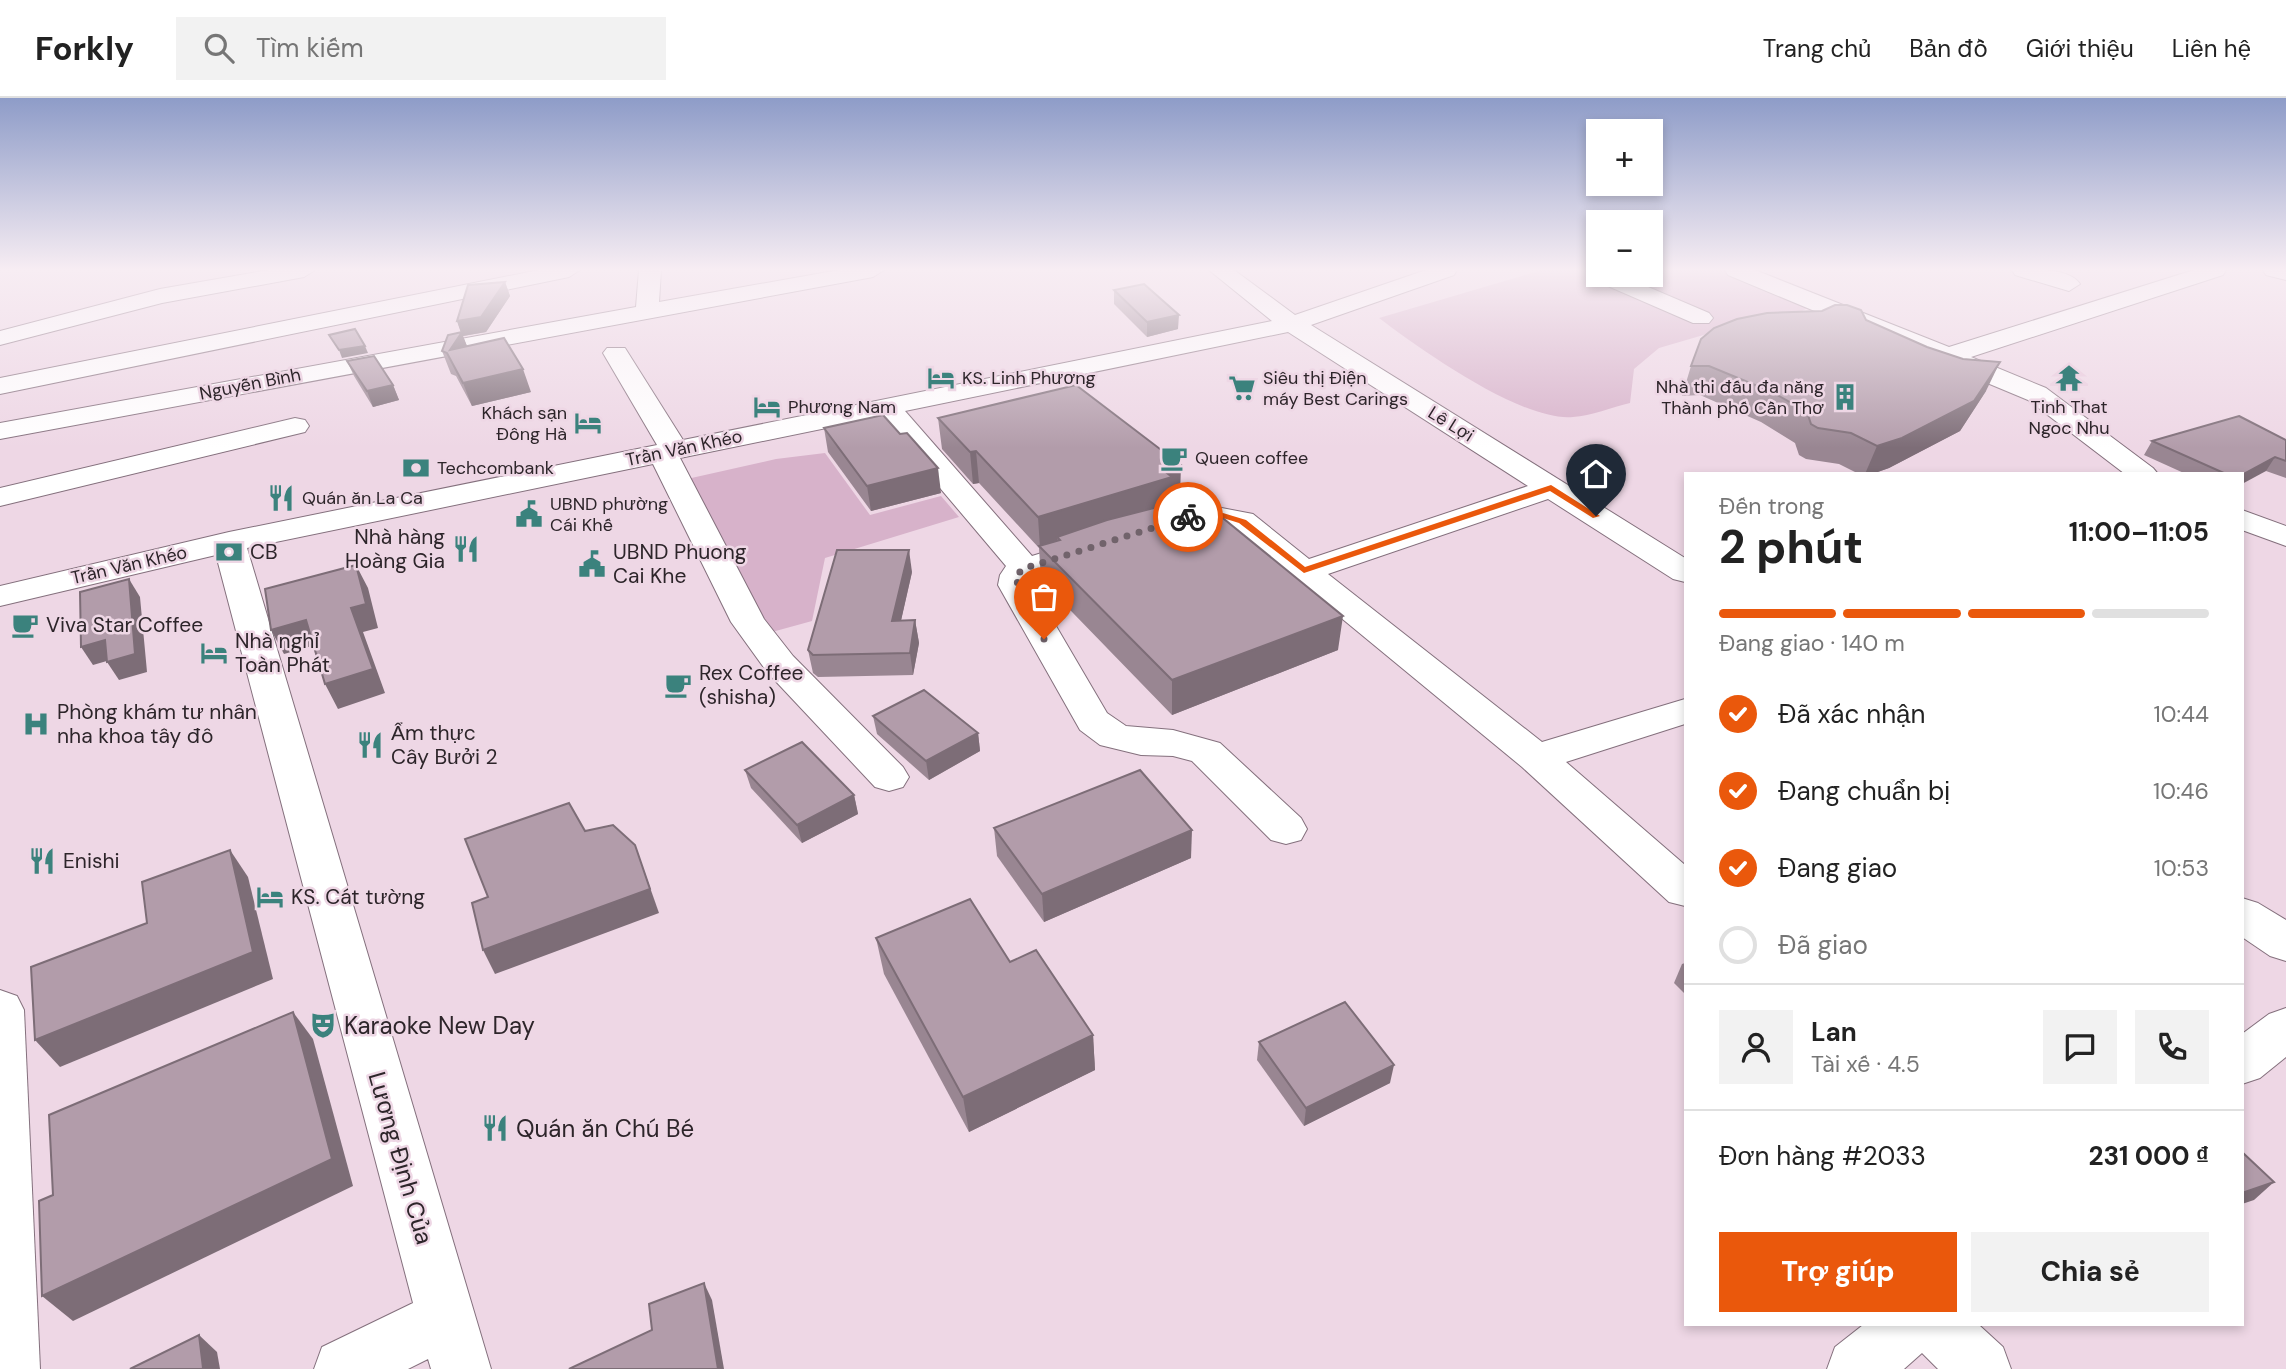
<!DOCTYPE html>
<html lang="vi">
<head>
<meta charset="utf-8">
<style>
	body { margin:0; font-family:"DM Sans",sans-serif; background:#f2f2f2; color:#222; height:100vh; display:flex; flex-direction:column; font-size:26px; white-space:nowrap }
	* { box-sizing:border-box; margin:0 }
	p { font-size:23px; color:#767676 }
	.icon { flex:none; width:38px; height:38px; fill:none; stroke:currentColor; stroke-width:2; stroke-linecap:round; stroke-linejoin:round }
	.map { position:relative; flex:1; overflow:hidden }
	.details { position:absolute; left:1684px; top:374px; width:560px; height:854px; display:flex; flex-direction:column; background:#fff; border-radius:0px; box-shadow:0 4px 10px #0003 }
	.details>* { flex:none }
	.fabs { position:absolute; left:1586px; top:21px; display:grid; gap:14px }
	.fabs a { display:grid; place-items:center; width:77px; height:77px; border-radius:0px; background:#fff; box-shadow:0 4px 10px #0003; font-size:35px }
	.pin { position:absolute; display:grid; place-items:center; width:60px; height:60px; color:#fff; margin:-72px -30px; border-radius:50% 50% 50% 0; rotate:-45deg; box-shadow:0 0 7px #0007 }
	.pin .icon { rotate:45deg }
	.courier { position:absolute; display:grid; place-items:center; width:70px; height:70px; margin:-35px; border:5px solid #ea580c; border-radius:50%; background:#fff; color:#222; box-shadow:0 2px 9px #0007 }
	.summary em { font-style:normal; font-weight:700 }
	.summary div { display:flex; flex-direction:column-reverse }
	.summary { display:flex; align-items:center; justify-content:space-between; height:119px; padding:0 35px }
	h1 { font-size:46px; font-weight:700; line-height:52px }
	.bar { display:grid; grid-template-columns:repeat(4,1fr); gap:10px 7px; align-content:center; height:84px; padding:0 35px }
	.bar i { height:9px; border-radius:5px; background:#e0e0e0 }
	.bar .on { background:#ea580c }
	.bar p { grid-column:span 4 }
	.line { display:flex; align-items:center; gap:18px; padding:0 35px; border-top:2px solid #e0e0e0 }
	.line div { flex:1 }
	.round { display:grid; place-items:center; flex:none; width:74px; height:74px; border-radius:0px; background:#f2f2f2 }
	ol { padding:0 35px; list-style:none }
	li { display:flex; align-items:center; gap:21px; height:77px }
	li p { margin-inline-start:auto }
	li .icon { padding:7px; border-radius:50%; background:#ea580c; color:#fff; stroke-width:4 }
	li:last-child { color:#767676 }
	li i { width:38px; height:38px; border:4px solid #e0e0e0; border-radius:50% }
	.action { display:flex; gap:14px; margin-top:auto; padding:14px 35px }
	.action a { flex:1; height:80px; border-radius:0px; background:#ea580c; color:#fff; font-size:28px; font-weight:700; line-height:80px; text-align:center }
	.action a+a { background:#f2f2f2; color:#222 }
	header { display:flex; align-items:center; gap:42px; box-sizing:border-box; height:98px; padding:0 35px; background:#fff; border-bottom:2px solid #e0e0e0 }
	header strong { font-size:33px }
	nav { display:flex; gap:38px; margin-inline-start:auto; font-size:24px }
	.search { width:490px; height:63px; background:#f2f2f2; display:flex; align-items:center; gap:18px; box-sizing:border-box; padding:0 24px; border-radius:0px; color:#767676; font-size:26px }
	.map>svg:first-child { display:block }
	.green { fill:#d7b2ca }
	.lines { fill:none; stroke-linecap:round; stroke-linejoin:round }
	.minor-casing { stroke:#84707d; stroke-width:2 }
	.minor { fill:#fff; fill-rule:evenodd }
	.wall { fill:#998692 }
	.shaded-wall { fill:#7d6d77 }
	.building { fill:#b29caa; stroke:#7d6d77; stroke-width:2 }
	.route { fill:#ea580c }
	.done { stroke:#71636b; stroke-width:7; stroke-dasharray:0 12.6 }
	.labels { text-anchor:middle; dominant-baseline:central; stroke-width:5; stroke-linejoin:round; paint-order:stroke }
	.far-poi-label { font-size:18px; fill:#2d252a; stroke:#eed7e5; text-anchor:start }
	.far-street-label { font-size:18px; fill:#2d252a; stroke:#eed7e5 }
	.poi-label { font-size:21px; fill:#2d252a; stroke:#eed7e5; text-anchor:start }
	.near-poi-label { font-size:24px; fill:#2d252a; stroke:#eed7e5; text-anchor:start }
	.near-street-label { font-size:24px; fill:#2d252a; stroke:#eed7e5 }
</style>
</head>
<body>
<header>
<strong>Forkly</strong>
<div class="search"><svg class="icon" aria-label="search" viewBox="0 0 24 24"><circle cx="10" cy="10" r="6"/><path d="M15 15l6 6"/></svg>Tìm kiếm</div>
<nav><a>Trang chủ</a><a>Bản đồ</a><a>Giới thiệu</a><a>Liên hệ</a></nav>
</header>
<div class="map">
<svg width="2286" height="1271" viewBox="0 0 2286 1271">
	<rect width="100%" height="100%" fill="#eed7e5"/>
	<g class="green">
		<path d="M1542,172H1598V177H1650V172H1725L1810,209L1785,221L1724,231L1659,250L1634,271L1630,305C1612,309 1591,318 1573,319C1522,324 1420,251 1379,220Z"/>
		<path d="M825,355L870,417L941,398L959,419L825,460L812,523L772,534L754,521L687,381L776,361Z"/>
	</g>
	<g class="lines">
		<defs>
			<g id="minor">
				<path d="M269,172H315L304,179L162,205L0,247V233L160,191Z"/>
				<path d="M539,172H580L569,179L0,296V280Z"/>
				<path d="M639,172H661L659,204L839,172H884L873,179L0,341V325L636,209Z"/>
				<path d="M1209,172H1234L1295,217L1426,172H1457L1454,177L1311,227L1685,460V484L1673,481L1548,401L1328,476L1542,644L1685,601V626L1566,664L1685,767V808L1669,804L1522,669L1232,430L1206,425L1168,435L1157,433L1152,426L1157,419L1206,407L1253,416L1309,461L1528,388L1288,234L905,313L1032,458L1090,440L1101,443L1106,450L1101,457L1037,477L1032,487L1107,615L1126,628L1173,632L1220,645L1301,720L1307,731L1301,742L1286,746L1271,742L1192,663L1173,658L1141,657L1100,647L1080,632L998,487L1000,477L1006,468L880,319L680,360L764,521L793,558L903,669L909,679L903,689L889,693L875,689L767,574L731,524L653,366L247,450L491,1271H431L428,1261L408,1271H314L322,1249L413,1205L216,457L0,508V488L229,434L657,347L603,255L607,250H625L683,342L1272,223Z"/>
				<path d="M1594,172H1598V177H1620L1709,215L1713,220L1709,225H1693L1594,182L1591,177Z"/>
				<path d="M1725,172H1755L1949,249L2194,172H2226L2223,177L1971,259L2046,290L2153,370L2158,376H2125L2028,302L1728,177Z"/>
				<path d="M2012,172C2030,171 2068,169 2080,186L2069,193L2015,177Z"/>
				<path d="M2263,172H2286V182L2266,177Z"/>
				<path d="M295,320L305,322L309,328L305,334L0,408V390Z"/>
				<path d="M2242,412L2286,428V448L2242,432Z"/>
				<path d="M2242,800L2258,805L2286,822V863L2270,858L2242,839Z"/>
				<path d="M0,892L17,898L24,912L40,1271H0Z"/>
				<path d="M2286,910V959L2260,980L2242,986V936L2269,916Z"/>
				<path d="M1863,1227H1979L2003,1249L2011,1271H1938L1922,1255L1904,1271H1827L1835,1249Z"/>
			</g>
		</defs>
		<use href="#minor" class="minor-casing"/>
		<use href="#minor" class="minor"/>
	</g>
	<g class="wall">
		<path d="M505,184L510,198L486,234L463,238L467,248L531,294L472,308L456,278L451,276L442,253L461,234L457,223Z"/>
		<path d="M1114,192L1178,231L1147,239L1114,206Z"/>
		<path d="M1822,213L1866,222L1986,293L1960,333L1889,370L1872,376H1859L1839,366L1806,361L1799,357L1795,345L1761,324L1700,297L1682,298L1691,268Z"/>
		<path d="M347,263L393,287L399,302L373,309L354,278Z"/>
		<path d="M938,320L1180,399L1171,402V406L1338,552L1172,617L1041,482L1039,450L979,385L973,386L942,351Z"/>
		<path d="M824,330L941,395L871,413L828,354Z"/>
		<path d="M2286,342V380L2266,373L2242,376H2186L2144,357L2152,343Z"/>
		<path d="M912,474L901,522H915L919,545L913,577L818,579L813,575L808,552Z"/>
		<path d="M873,618L978,635L980,653L929,682L877,636Z"/>
		<path d="M745,672L854,697L858,716L802,745L751,690Z"/>
		<path d="M994,730L1191,760L1044,824L997,758Z"/>
		<path d="M876,840L1093,937L1095,972L969,1034L884,876Z"/>
		<path d="M1685,865V896L1674,885L1682,866Z"/>
		<path d="M1259,944L1390,985L1304,1028L1257,962Z"/>
	</g>
	<g class="shaded-wall">
		<path d="M505,184L510,198L486,234L463,238L470,256L450,252L461,235L457,223Z"/>
		<path d="M1179,217L1178,231L1147,239V224Z"/>
		<path d="M365,248L368,255L342,260L339,252Z"/>
		<path d="M2000,264L1986,293L1960,333L1889,370L1872,376H1865L1877,348Z"/>
		<path d="M523,271L531,294L472,308L463,285Z"/>
		<path d="M393,287L399,302L373,309L367,293Z"/>
		<path d="M976,353L979,385L973,386L970,354Z"/>
		<path d="M2275,359L2266,373L2242,386V377Z"/>
		<path d="M1181,367L1180,399L1171,402V412L1060,442L1057,439L1058,446L1040,450L1038,419L1163,372Z"/>
		<path d="M938,370L941,395L871,413L867,388Z"/>
		<path d="M909,452L912,474L896,545L892,523Z"/>
		<path d="M356,467L368,490L378,530L363,534L385,595L338,611L325,586L351,510Z"/>
		<path d="M129,481L140,499L147,574L119,582L107,564Z"/>
		<path d="M1343,518L1338,552L1172,617V582Z"/>
		<path d="M306,522L319,546L284,556L271,532Z"/>
		<path d="M915,522L919,545L913,577L910,555Z"/>
		<path d="M105,542L117,560L93,567L81,549Z"/>
		<path d="M978,635L980,653L929,682L926,663Z"/>
		<path d="M854,697L858,716L802,745L797,727Z"/>
		<path d="M1192,732L1191,760L1044,824L1042,796Z"/>
		<path d="M635,747L659,815L495,876L483,852Z"/>
		<path d="M230,752L248,779L273,881L60,969L35,942Z"/>
		<path d="M293,914L313,941L353,1088L73,1223L42,1198Z"/>
		<path d="M1093,937L1095,972L969,1034L963,999Z"/>
		<path d="M1394,967L1390,985L1304,1028L1306,1010Z"/>
		<path d="M2274,1084L2254,1102L2242,1106V1095Z"/>
		<path d="M704,1185L712,1202L724,1271H718Z"/>
		<path d="M199,1237L217,1254L220,1271H202Z"/>
	</g>
	<g class="building">
		<path d="M505,184L481,219L457,223L468,187Z"/>
		<path d="M1144,186L1179,217L1147,224L1114,192Z"/>
		<path d="M1835,207H1847L1861,212L1866,222L1927,249L1963,261L2000,264L1974,303L1902,340L1877,348L1851,335L1818,330L1811,326L1807,314L1772,294L1709,268H1691L1701,241L1714,230L1737,221L1767,215L1822,213Z"/>
		<path d="M355,231L365,248L339,252L329,237Z"/>
		<path d="M462,234L450,252L504,240L523,271L463,285L447,255L442,253L448,237Z"/>
		<path d="M374,258L393,287L367,293L347,263Z"/>
		<path d="M1076,287L1181,367L1163,372L1172,379L1038,419L976,353L970,354L938,320Z"/>
		<path d="M883,317L900,336L907,335L938,370L867,388L824,330Z"/>
		<path d="M2239,318L2286,342V363L2275,359L2242,377L2226,376L2152,343Z"/>
		<path d="M1197,399L1343,518L1172,582L1039,448L1060,442L1057,439L1107,422Z"/>
		<path d="M837,452H909L892,523L915,522L910,555L813,557L808,552Z"/>
		<path d="M356,467L366,506L351,510L373,571L325,586L306,522L271,532L265,491Z"/>
		<path d="M129,481L135,556L107,564L105,542L81,549L80,494Z"/>
		<path d="M924,592L978,635L926,663L873,618Z"/>
		<path d="M802,644L854,697L797,727L745,672Z"/>
		<path d="M1140,672L1192,732L1042,796L994,730Z"/>
		<path d="M569,705L585,733L613,727L635,747L650,791L483,852L472,805L488,799L465,741Z"/>
		<path d="M230,752L253,854L35,942L31,869L147,825L142,784Z"/>
		<path d="M970,801L1010,864L1036,852L1093,937L963,999L876,840Z"/>
		<path d="M1345,904L1394,967L1306,1010L1259,944Z"/>
		<path d="M293,914L332,1061L42,1198L39,1103L53,1097L49,1017Z"/>
		<path d="M2242,1054L2274,1084L2242,1095Z"/>
		<path d="M704,1185L718,1271H569L652,1232L649,1206Z"/>
		<path d="M199,1237L203,1270L202,1271H130Z"/>
	</g>
	<linearGradient id="sky" x2="0" y2="1"><stop stop-color="#8e9cc8"/><stop offset="0.49" stop-color="#f7edf3"/><stop offset="1" stop-color="#f7edf3" stop-opacity="0"/></linearGradient>
	<rect width="2286" height="350" fill="url(#sky)"/>
	<path class="route" d="M1551,387L1600,418L1593,420L1550,393L1304,475L1239,425L1223,420L1188,422L1183,419L1223,415L1246,422L1305,469Z"/>
	<g class="lines">
		<path class="done" d="M1044,541L1020,499L1016,477L1025,470L1188,419"/>
	</g>
	<defs>
		<symbol id="hotel-bare" viewBox="-9 -9 18 18"><path d="M-6-4.5h1.5V1H6V5H4.5V3h-9V5H-6ZM-4 0a1.8 1.8 0 1 1 3.6 0ZM.5 0V-2.5h3Q6-2.5 6 0Z" fill="#3b827d" stroke="#eed7e5" stroke-width="2.5" paint-order="stroke"/></symbol>
		<symbol id="temple-bare" viewBox="-9 -9 18 18"><path d="M0-6L5-2H3V0L6.5 2.5H4V6H1.5V3h-3V6H-4V2.5H-6.5L-3 0V-2H-5Z" fill="#3b827d" stroke="#eed7e5" stroke-width="2.5" paint-order="stroke"/></symbol>
		<symbol id="supermarket-bare" viewBox="-9 -9 18 18"><path d="M-6-5.5h2.5l.6 2H6L4.5 2H-2.5L-4.4-4H-6ZM-1.5 3.2a1.3 1.3 0 1 0 .1 0ZM3 3.2a1.3 1.3 0 1 0 .1 0Z" fill="#3b827d" stroke="#eed7e5" stroke-width="2.5" paint-order="stroke"/></symbol>
		<symbol id="building-bare" viewBox="-9 -9 18 18"><path d="M-4-6H4V6H1V3H-1V6H-4ZM-2.5-4.3h1.7v1.8h-1.7ZM.8-4.3h1.7v1.8H.8ZM-2.5-1h1.7V.8h-1.7ZM.8-1h1.7V.8H.8Z" fill="#3b827d" stroke="#eed7e5" stroke-width="2.5" paint-order="stroke"/></symbol>
		<symbol id="cafe-bare" viewBox="-9 -9 18 18"><path d="M-5.5-4.5H6V0H3Q3 3.5 0 3.5H-2.5Q-5.5 3.5-5.5 0ZM3-3.2v2h1.7v-2ZM-6 4.5H4V6H-6Z" fill="#3b827d" stroke="#eed7e5" stroke-width="2.5" paint-order="stroke"/></symbol>
		<symbol id="bank-bare" viewBox="-9 -9 18 18"><path d="M-6-4H6V4H-6ZM0-2.3a2.3 2.3 0 1 0 0 4.6a2.3 2.3 0 1 0 0-4.6Z" fill="#3b827d" stroke="#eed7e5" stroke-width="2.5" paint-order="stroke"/></symbol>
		<symbol id="restaurant-bare" viewBox="-9 -9 18 18"><path d="M-5-6h1v4h1v-4h1v4h1v-4h1v5L-1.5 .5V6h-2V.5L-5-1ZM5-6V6H3V1.5H1.5Q1.5-4 5-6Z" fill="#3b827d" stroke="#eed7e5" stroke-width="2.5" paint-order="stroke"/></symbol>
		<symbol id="civic-bare" viewBox="-9 -9 18 18"><path d="M-.6-6.5H3V-4.5H.6V-3L4-1V1h2V6H-6V1h2V-1L-.6-3ZM-1.2 2.5V6h2.4V2.5Z" fill="#3b827d" stroke="#eed7e5" stroke-width="2.5" paint-order="stroke"/></symbol>
		<symbol id="hospital-bare" viewBox="-9 -9 18 18"><path d="M-5-5h3v3.5h4V-5h3V5h-3V1.5h-4V5h-3Z" fill="#3b827d" stroke="#eed7e5" stroke-width="2.5" paint-order="stroke"/></symbol>
		<symbol id="theatre-bare" viewBox="-9 -9 18 18"><path d="M-5-5.5Q0-4 5-5.5V0Q5 5 0 6Q-5 5-5 0ZM-3.3-2.5H-1v1.5H-3.3ZM1-2.5H3.3v1.5H1ZM-2.8 1Q0 5.5 2.8 1Z" fill="#3b827d" stroke="#eed7e5" stroke-width="2.5" paint-order="stroke"/></symbol>
	</defs>
	<g fill-rule="evenodd">
		<use href="#hotel-bare" x="922" y="261" width="38" height="38"/>
		<use href="#temple-bare" x="2050" y="261" width="38" height="38"/>
		<use href="#supermarket-bare" x="1223" y="271" width="38" height="38"/>
		<use href="#building-bare" x="1826" y="280" width="38" height="38"/>
		<use href="#hotel-bare" x="748" y="290" width="38" height="38"/>
		<use href="#hotel-bare" x="569" y="306" width="38" height="38"/>
		<use href="#cafe-bare" x="1155" y="341" width="38" height="38"/>
		<use href="#bank-bare" x="397" y="351" width="38" height="38"/>
		<use href="#restaurant-bare" x="262" y="381" width="38" height="38"/>
		<use href="#civic-bare" x="510" y="397" width="38" height="38"/>
		<use href="#restaurant-bare" x="447" y="432" width="38" height="38"/>
		<use href="#bank-bare" x="210" y="435" width="38" height="38"/>
		<use href="#civic-bare" x="573" y="447" width="38" height="38"/>
		<use href="#cafe-bare" x="6" y="508" width="38" height="38"/>
		<use href="#hotel-bare" x="195" y="536" width="38" height="38"/>
		<use href="#cafe-bare" x="659" y="568" width="38" height="38"/>
		<use href="#hospital-bare" x="17" y="607" width="38" height="38"/>
		<use href="#restaurant-bare" x="351" y="628" width="38" height="38"/>
		<use href="#restaurant-bare" x="23" y="744" width="38" height="38"/>
		<use href="#hotel-bare" x="251" y="780" width="38" height="38"/>
		<use href="#theatre-bare" x="304" y="908" width="38" height="38"/>
		<use href="#restaurant-bare" x="476" y="1011" width="38" height="38"/>
	</g>
	<g class="labels">
		<g class="far-poi-label">
			<text x="962" y="280">KS. Linh Phương</text>
			<text x="1263" y="280">Siêu thị Điện<tspan x="1263" dy="21">máy Best Carings</tspan></text>
			<text x="1824" y="289" text-anchor="end">Nhà thi đấu đa năng<tspan x="1824" dy="21">Thành phố Cần Thơ</tspan></text>
			<text x="788" y="309">Phương Nam</text>
			<text x="2069" y="309" text-anchor="middle">Tinh That<tspan x="2069" dy="21">Ngoc Nhu</tspan></text>
			<text x="567" y="315" text-anchor="end">Khách sạn<tspan x="567" dy="21">Đông Hà</tspan></text>
			<text x="1195" y="360">Queen coffee</text>
			<text x="437" y="370">Techcombank</text>
			<text x="302" y="400">Quán ăn La Ca</text>
			<text x="550" y="406">UBND phường<tspan x="550" dy="21">Cái Khế</tspan></text>
		</g>
		<g class="far-street-label">
			<text transform="translate(250 286) rotate(-11)">Nguyễn Bình</text>
			<text transform="translate(1451 326) rotate(32)">Lê Lợi</text>
			<text transform="translate(684 350) rotate(-12)">Trần Văn Khéo</text>
			<text transform="translate(129 467) rotate(-13)">Trần Văn Khéo</text>
		</g>
		<g class="poi-label">
			<text x="445" y="439" text-anchor="end">Nhà hàng<tspan x="445" dy="24">Hoàng Gia</tspan></text>
			<text x="250" y="454">CB</text>
			<text x="613" y="454">UBND Phuong<tspan x="613" dy="24">Cai Khe</tspan></text>
			<text x="46" y="527">Viva Star Coffee</text>
			<text x="235" y="543">Nhà nghỉ<tspan x="235" dy="24">Toàn Phát</tspan></text>
			<text x="699" y="575">Rex Coffee<tspan x="699" dy="24">(shisha)</tspan></text>
			<text x="57" y="614">Phòng khám tư nhân<tspan x="57" dy="24">nha khoa tây đô</tspan></text>
			<text x="391" y="635">Ẩm thực<tspan x="391" dy="24">Cây Bưởi 2</tspan></text>
			<text x="63" y="763">Enishi</text>
			<text x="291" y="799">KS. Cát tường</text>
		</g>
		<g class="near-poi-label">
			<text x="344" y="927">Karaoke New Day</text>
			<text x="516" y="1030">Quán ăn Chú Bé</text>
		</g>
		<g class="near-street-label">
			<text transform="translate(401 1060) rotate(74)">Lương Định Của</text>
		</g>
	</g>
</svg>
<div class="fabs">
<a>+</a>
<a>−</a>
</div>
<div class="pin" style="left:1044px;top:541px;background:#ea580c"><svg class="icon" aria-label="bag" viewBox="0 0 24 24"><path d="M5 8h14l-1 12H6zM9 8a3 3 0 0 1 6 0"/></svg></div>
<div class="pin" style="left:1596px;top:418px;background:#1f2937"><svg class="icon" aria-label="home" viewBox="0 0 24 24"><path d="M3 11l9-7 9 7M6 9v11h12V9"/></svg></div>
<div class="courier" style="left:1188px;top:419px"><svg class="icon" aria-label="bike" viewBox="0 0 24 24"><circle cx="6" cy="16" r="4"/><circle cx="18" cy="16" r="4"/><path d="M6 16l4-8h5l3 8M10 8l3 8H6M13 5h3"/></svg></div>
<section class="details">
<div class="summary"><div><h1>2 phút</h1><p>Đến trong</p></div><em>11:00–11:05</em></div>
<div class="bar"><i class="on"></i><i class="on"></i><i class="on"></i><i></i><p>Đang giao · 140 m</p></div>
<ol>
<li><svg class="icon" aria-label="check" viewBox="0 0 24 24"><path d="M5 12l5 5 9-10"/></svg>Đã xác nhận<p>10:44</p></li>
<li><svg class="icon" aria-label="check" viewBox="0 0 24 24"><path d="M5 12l5 5 9-10"/></svg>Đang chuẩn bị<p>10:46</p></li>
<li><svg class="icon" aria-label="check" viewBox="0 0 24 24"><path d="M5 12l5 5 9-10"/></svg>Đang giao<p>10:53</p></li>
<li><i></i>Đã giao</li>
</ol>
<div class="line" style="height:126px"><a class="round"><svg class="icon" aria-label="person" viewBox="0 0 24 24"><circle cx="12" cy="8" r="4"/><path d="M4 21q1-7 8-7t8 7"/></svg></a><div><b>Lan</b><p>Tài xế · 4.5</p></div><a class="round"><svg class="icon" aria-label="chat" viewBox="0 0 24 24"><path d="M4 5h16v11H9l-5 4z"/></svg></a><a class="round"><svg class="icon" aria-label="phone" viewBox="0 0 24 24"><path d="M5 4h4l2 5-3 2q2 4 5 5l2-3 5 2v4C11 20 4 13 5 4z"/></svg></a></div>
<div class="line" style="height:91px"><div>Đơn hàng #2033</div><b>231 000 ₫</b></div>
<div class="action"><a>Trợ giúp</a><a>Chia sẻ</a></div>
</section>
</div>
</body>
</html>
